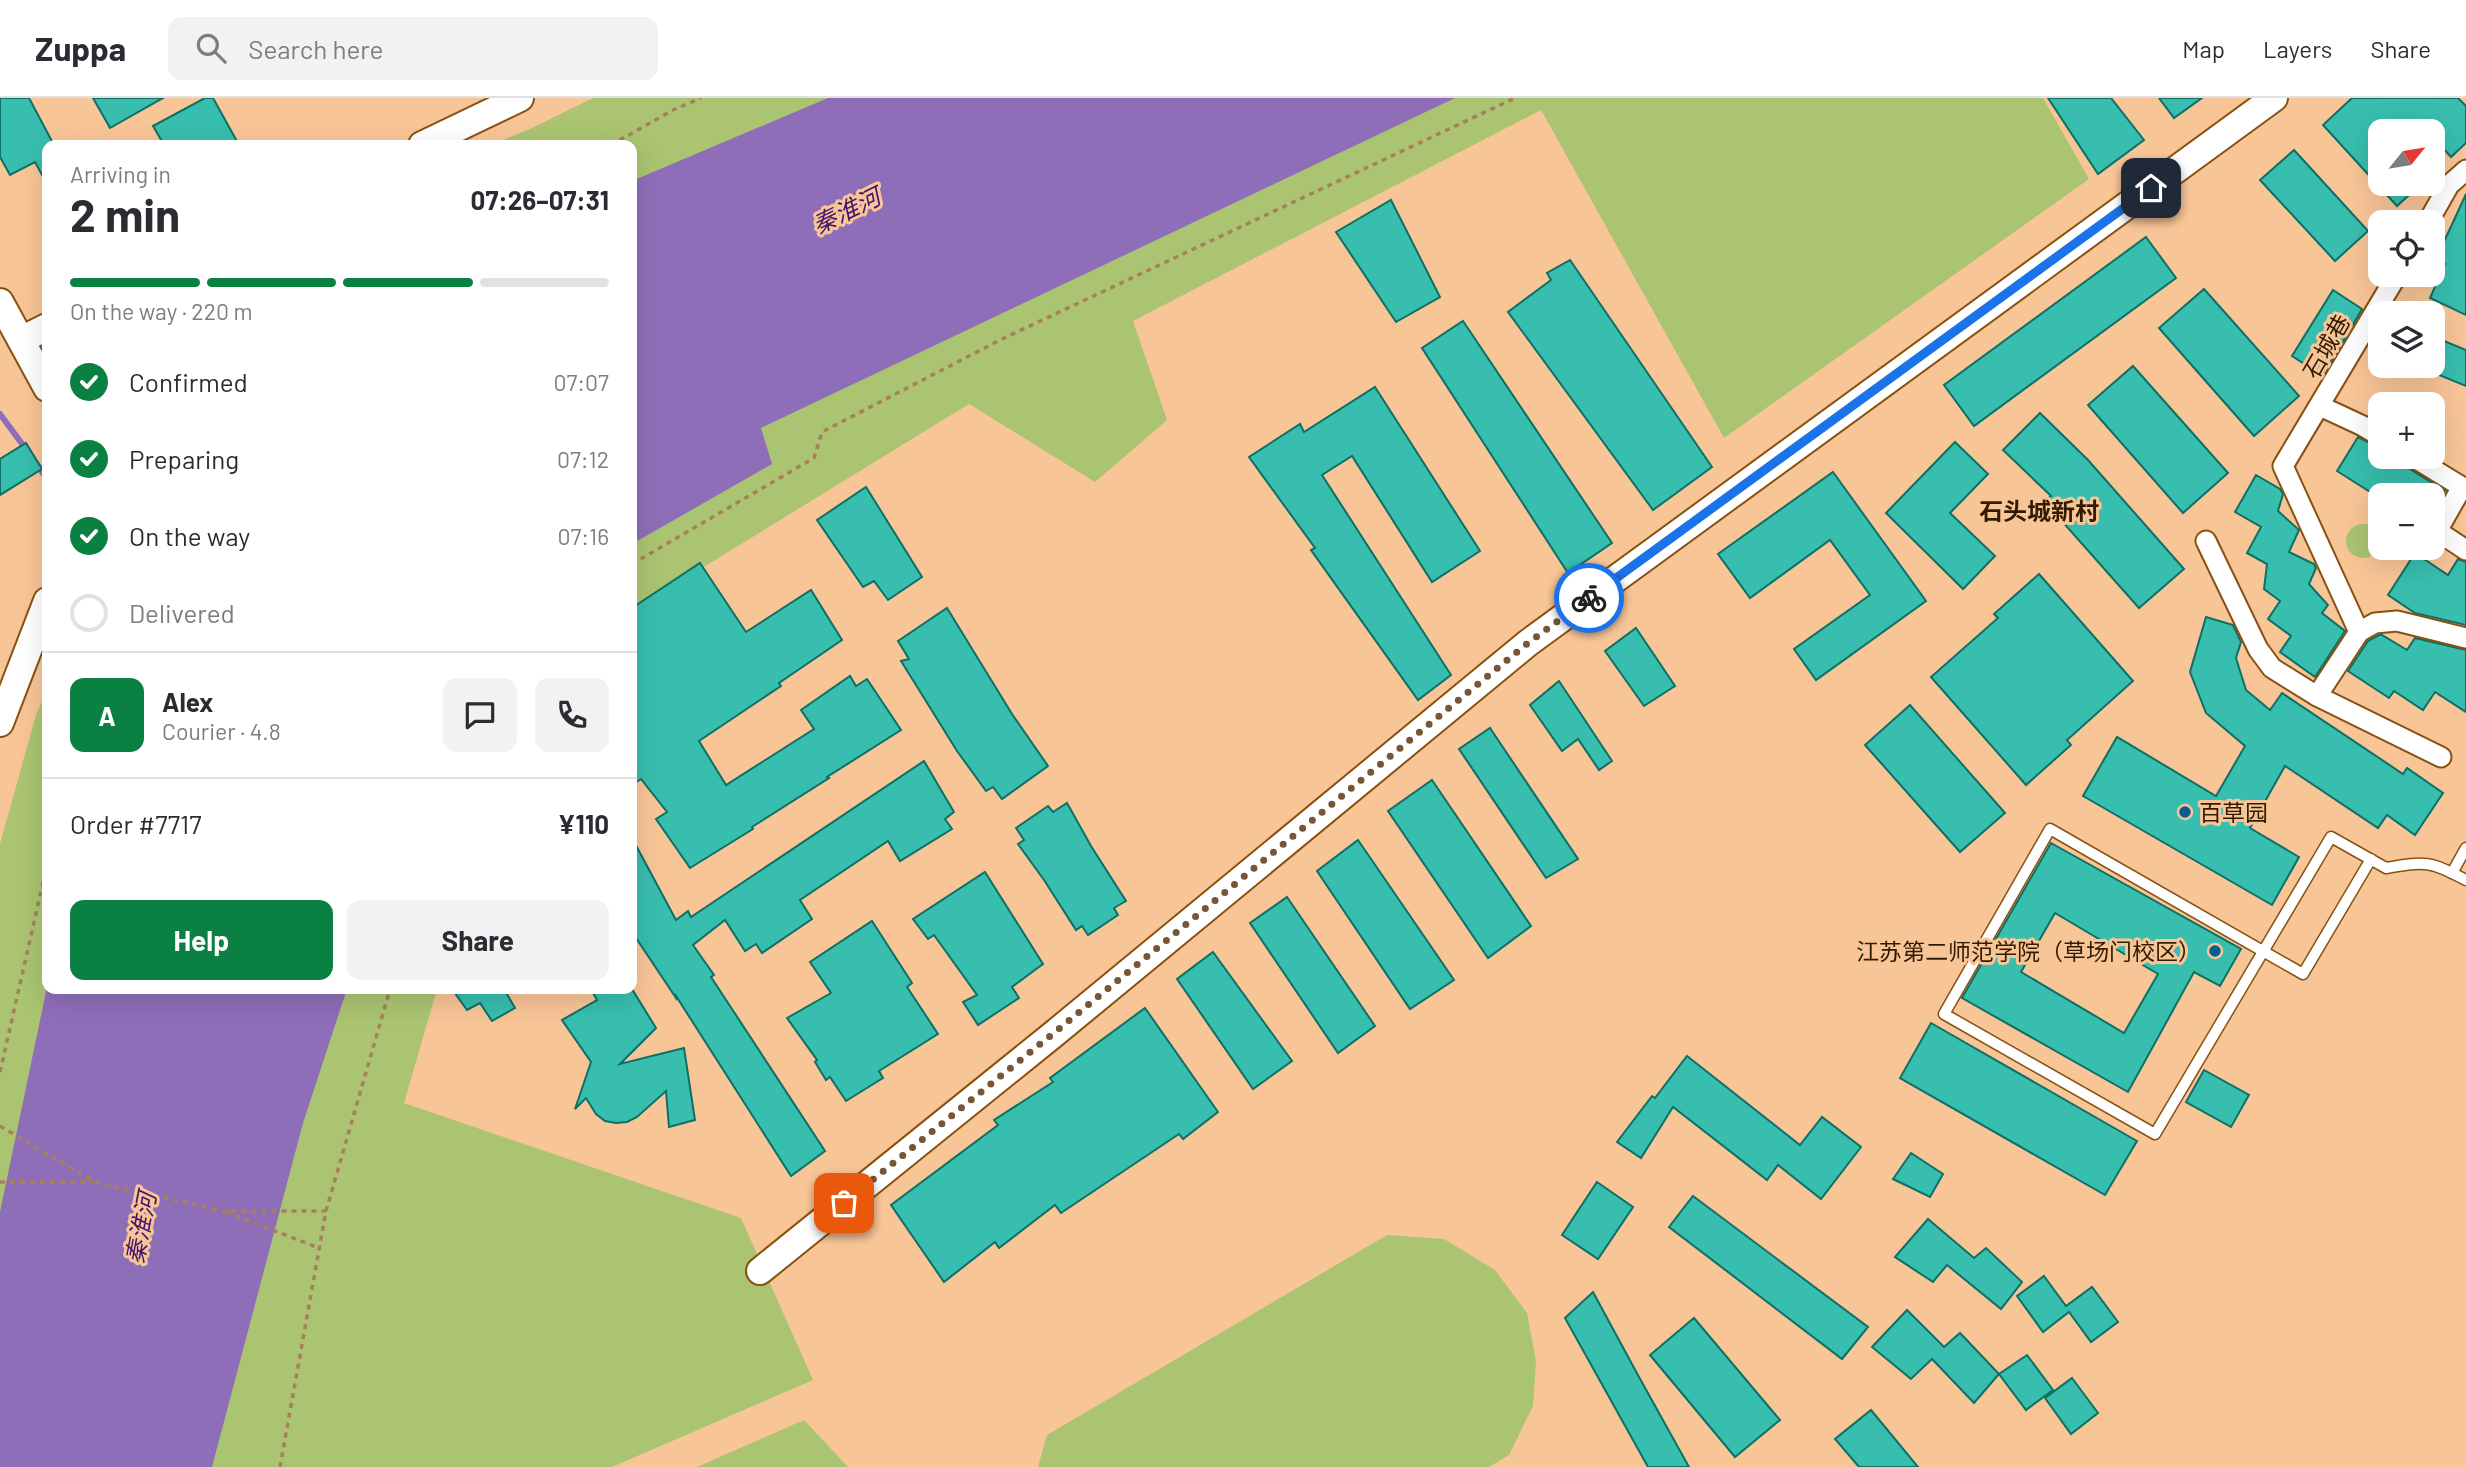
<!DOCTYPE html>
<html lang="en">
<head>
<meta charset="utf-8">
<style>
	body { margin:0; font-family:Barlow,"Noto Sans SC",sans-serif; background:#f2f2f3; color:#2b2b33; height:100vh; display:flex; flex-direction:column; font-size:26px; white-space:nowrap }
	* { box-sizing:border-box; margin:0 }
	p { font-size:23px; color:#7c7c81 }
	.icon { flex:none; width:38px; height:38px; fill:none; stroke:currentColor; stroke-width:2; stroke-linecap:round; stroke-linejoin:round }
	.map { position:relative; flex:1; overflow:hidden }
	.side { position:absolute; left:42px; top:42px; width:595px; height:854px; display:flex; flex-direction:column; background:#fff; border-radius:14px; box-shadow:0 7px 28px #0002 }
	.side>* { flex:none }
	.needle { width:46px; rotate:60deg }
	.buttons { position:absolute; left:2368px; top:21px; display:grid; gap:14px }
	.buttons a { display:grid; place-items:center; width:77px; height:77px; border-radius:14px; background:#fff; box-shadow:0 7px 28px #0002; font-size:35px }
	.pin { position:absolute; display:grid; place-items:center; width:60px; height:60px; color:#fff; margin:-30px; border-radius:14px; box-shadow:0 4px 10px #0006 }
	.courier { position:absolute; display:grid; place-items:center; width:70px; height:70px; margin:-35px; border:5px solid #1a73e8; border-radius:50%; background:#fff; color:#222; box-shadow:0 2px 9px #0007 }
	.overview em { font-style:normal; font-weight:700 }
	.overview div { display:flex; flex-direction:column-reverse }
	.overview { display:flex; align-items:center; justify-content:space-between; height:119px; padding:0 28px }
	h1 { font-size:46px; font-weight:700; line-height:52px }
	.bar { display:grid; grid-template-columns:repeat(4,1fr); gap:10px 7px; align-content:center; height:84px; padding:0 28px }
	.bar i { height:9px; border-radius:5px; background:#e1e1e2 }
	.bar .selected { background:#0b8043 }
	.bar p { grid-column:span 4 }
	.line { display:flex; align-items:center; gap:18px; padding:0 28px; border-top:2px solid #e1e1e2 }
	.line div { flex:1 }
	.round { display:grid; place-items:center; flex:none; width:74px; height:74px; border-radius:14px; background:#f2f2f3 }
	ol { padding:0 28px; list-style:none }
	li { display:flex; align-items:center; gap:21px; height:77px }
	li p { margin-inline-start:auto }
	li .icon { padding:7px; border-radius:50%; background:#0b8043; color:#fff; stroke-width:4 }
	li:last-child { color:#7c7c81 }
	li i { width:38px; height:38px; border:4px solid #e1e1e2; border-radius:50% }
	.cta { display:flex; gap:14px; margin-top:auto; padding:14px 28px }
	.cta a { flex:1; height:80px; border-radius:14px; background:#0b8043; color:#fff; font-size:28px; font-weight:700; line-height:80px; text-align:center }
	.cta a+a { background:#f2f2f3; color:#2b2b33 }
	header { display:flex; align-items:center; gap:42px; box-sizing:border-box; height:98px; padding:0 35px; background:#fff; border-bottom:2px solid #e1e1e2 }
	header strong { font-size:33px }
	nav { display:flex; gap:38px; margin-inline-start:auto; font-size:24px }
	.search { width:490px; height:63px; background:#f2f2f3; display:flex; align-items:center; gap:18px; box-sizing:border-box; padding:0 24px; border-radius:14px; color:#7c7c81; font-size:26px }
	.map>svg:first-child { display:block }
	.green { fill:#aac471 }
	.water { fill:#8f6eb9 }
	.lines { fill:none; stroke-linecap:round; stroke-linejoin:round }
	.stream { stroke:#8f6eb9; stroke-width:6 }
	.building { fill:#38beae; stroke:#0e6f65; stroke-width:2; fill-rule:evenodd }
	.lane-casing { stroke:#895111; stroke-width:13 }
	.street-casing { stroke:#895111; stroke-width:23 }
	.secondary-casing { stroke:#895111; stroke-width:30 }
	.path { stroke:#a7805b; stroke-width:3.5; stroke-dasharray:5 5; stroke-linecap:butt }
	.lane { stroke:#fff; stroke-width:10 }
	.street { stroke:#fff; stroke-width:19 }
	.secondary { stroke:#fff; stroke-width:26 }
	.done { stroke:#775637; stroke-width:7; stroke-dasharray:0 12.6 }
	.route { stroke:#1a73e8; stroke-width:9 }
	.poi-dot { fill:#095d8f; stroke:#f8c597; stroke-width:2.5 }
	.labels { text-anchor:middle; dominant-baseline:central; stroke-width:6; stroke-linejoin:round; paint-order:stroke }
	.street-label { font-size:23px; fill:#321b03; stroke:#f8c597 }
	.poi-label { font-size:23px; fill:#321b03; stroke:#f8c597; text-anchor:start }
	.water-label { font-size:24px; font-style:italic; fill:#44136f; stroke:#f8c597 }
	.neighbourhood-label { font-size:24px; font-weight:bold; fill:#321b03; stroke:#f8c597 }
</style>
</head>
<body>
<header>
<strong>Zuppa</strong>
<div class="search"><svg class="icon" aria-label="search" viewBox="0 0 24 24"><circle cx="10" cy="10" r="6"/><path d="M15 15l6 6"/></svg>Search here</div>
<nav><a>Map</a><a>Layers</a><a>Share</a></nav>
</header>
<div class="map">
<svg width="2466" height="1369" viewBox="0 0 2466 1369">
	<rect width="100%" height="100%" fill="#f8c597"/>
	<g class="green">
		<path d="M593,0H2043L2089,81L1724,340L1541,12L1133,223L1167,322L1095,384L969,306L632,513V47H491L530,31Z"/>
		<circle cx="2363" cy="443" r="17"/>
		<path d="M47,592V891H437L404,1005L741,1120L813,1282L612,1369H0V746L36,617Z"/>
		<path d="M1387,1137L1444,1141L1495,1172L1527,1215L1536,1263L1533,1308L1509,1357L1489,1369H1038L1047,1337Z"/>
		<path d="M804,1322L848,1369H697Z"/>
	</g>
	<g class="water">
		<path d="M828,0H1455L761,330L772,366L632,446V83Z"/>
		<path d="M47,889L347,891L303,1025L212,1369H0V1114Z"/>
	</g>
	<g class="lines">
		<g class="stream">
			<path d="M0,316L28,354"/>
			<path d="M36,365L47,381"/>
		</g>
	</g>
	<g class="building">
		<path d="M0,0H29L54,47H47V86L35,64L10,77L0,59Z"/>
		<path d="M93,0H163L110,30Z"/>
		<path d="M205,0H213L239,47H164L153,28Z"/>
		<path d="M2048,0H2111L2144,42L2098,76Z"/>
		<path d="M2159,0H2202L2174,20Z"/>
		<path d="M2352,0H2458L2466,8V45L2451,59L2432,38V33H2380V86H2421L2397,108L2323,27Z"/>
		<path d="M2294,52L2368,133L2335,163L2260,82Z"/>
		<path d="M2466,96V217L2430,200L2445,166L2436,161Z"/>
		<path d="M1391,102L1440,199L1396,224L1336,134Z"/>
		<path d="M2146,139L2176,180L1974,328L1944,287Z"/>
		<path d="M1570,162L1712,369L1653,412L1508,214L1551,182L1547,175Z"/>
		<path d="M2204,191L2299,298L2254,338L2159,230Z"/>
		<path d="M2333,192L2362,211L2323,278L2292,258Z"/>
		<path d="M1463,223L1612,445L1568,475L1422,250Z"/>
		<path d="M2432,238L2466,252V288L2432,274Z"/>
		<path d="M2133,268L2228,375L2183,415L2088,307Z"/>
		<path d="M1375,289L1480,453L1432,484L1352,358L1322,377L1451,577L1418,602L1311,452L1315,450L1249,359L1300,326L1304,334Z"/>
		<path d="M2040,315L2088,362L2184,471L2139,510L2044,403L2051,398L2003,352Z"/>
		<path d="M2358,339L2380,350V359H2399L2407,369L2445,393L2432,416V397H2375L2337,373Z"/>
		<path d="M1955,344L1988,376L1950,415L1995,458L1963,491L1886,415Z"/>
		<path d="M26,345L42,371L0,397V361Z"/>
		<path d="M1833,374L1926,503L1816,582L1794,551L1870,497L1830,442L1750,500L1718,456Z"/>
		<path d="M2256,377L2280,391L2283,396L2278,413L2299,432L2289,454L2314,466L2316,470L2309,486L2328,507L2322,515L2345,533L2315,579L2280,554L2291,538L2268,521L2280,503L2264,491L2267,466L2247,455L2261,429L2235,414Z"/>
		<path d="M866,389L922,479L888,502L874,483L863,489L817,422Z"/>
		<path d="M2415,455L2448,477L2458,461L2466,464V527L2415,515L2388,497Z"/>
		<path d="M700,465L746,534L811,492L842,542L779,585L781,588L699,643L726,687L814,631L801,612L850,578L856,588L867,581L901,632L827,679L829,680L752,729L753,731L690,770L656,721L667,714L641,681L632,687V510Z"/>
		<path d="M2039,476L2133,583L2067,642L2071,647L2026,687L1931,579L1998,520L1994,516Z"/>
		<path d="M947,510L1012,616L1048,668L1002,701L993,689L986,693L957,653L901,563L909,561L898,543Z"/>
		<path d="M2206,519L2233,527L2241,544L2236,560L2246,592L2270,612L2282,595L2403,676L2407,670L2443,695L2415,737L2387,717L2378,730L2285,668L2250,730L2299,759L2272,807L2083,698L2117,639L2216,698L2245,648L2206,615L2190,574Z"/>
		<path d="M1636,530L1675,588L1644,608L1605,553Z"/>
		<path d="M2379,537H2382L2407,552L2415,540L2466,552V614L2435,594L2423,612L2394,593L2389,600L2348,573L2368,543Z"/>
		<path d="M1559,583L1612,663L1599,672L1578,641L1562,653L1530,607Z"/>
		<path d="M1910,607L2005,715L1960,754L1865,647Z"/>
		<path d="M1490,630L1578,761L1546,780L1459,651Z"/>
		<path d="M924,663L954,714L945,721L952,731L900,763L888,743L800,802L812,821L762,855L756,846L745,853L725,822L693,847L714,877L711,879L825,1053L791,1078L676,898V900L632,834V740L676,822L688,813L691,819Z"/>
		<path d="M1432,682L1531,828L1488,860L1388,713Z"/>
		<path d="M1067,705L1091,748L1126,803L1114,810L1118,817L1088,837L1082,828L1076,832L1044,782L1018,746L1024,742L1016,730L1048,708L1053,714Z"/>
		<path d="M1358,742L1454,882L1410,911L1317,773Z"/>
		<path d="M2051,745L2241,851L2220,888L2194,874L2128,994L1962,900ZM2055,815L2158,876L2124,935L2021,874Z"/>
		<path d="M985,774L1043,866L1012,889L1019,900L978,927L963,904L977,897L934,837L928,841L913,821Z"/>
		<path d="M1287,799L1375,928L1338,955L1250,825Z"/>
		<path d="M872,823L912,885L907,889L938,936L879,973L883,980L846,1003L830,979L826,982L815,964L817,962L787,920L831,895L810,864Z"/>
		<path d="M1213,854L1292,963L1253,991L1177,881Z"/>
		<path d="M452,891H504L515,910L492,923L480,905L467,912Z"/>
		<path d="M591,891H632L656,930L620,966L684,950L695,1022L669,1029L666,993L637,1019L627,1024L616,1025L605,1023L596,1016L586,1000L575,1011L591,964L562,922L597,902Z"/>
		<path d="M1145,910L1218,1014L1183,1041L1179,1036L1061,1115L1055,1107L999,1150L995,1144L944,1184L891,1107L998,1027L994,1022L1053,984L1050,980Z"/>
		<path d="M1931,925L2137,1043L2105,1097L1900,980Z"/>
		<path d="M1687,958L1800,1047L1822,1019L1861,1049L1821,1101L1778,1067L1767,1082L1673,1009L1641,1060L1617,1044L1652,998L1655,1000Z"/>
		<path d="M2204,972L2249,997L2231,1029L2186,1004Z"/>
		<path d="M1911,1055L1943,1076L1930,1099L1893,1081Z"/>
		<path d="M1597,1084L1633,1109L1598,1161L1562,1137Z"/>
		<path d="M1693,1098L1868,1229L1842,1261L1669,1129Z"/>
		<path d="M1928,1121L1974,1160L1986,1150L2022,1184L2001,1211L1947,1167L1933,1184L1895,1159Z"/>
		<path d="M2044,1178L2066,1208L2092,1189L2118,1224L2091,1244L2069,1214L2043,1234L2017,1198Z"/>
		<path d="M1593,1194L1639,1279L1689,1369H1648L1565,1220Z"/>
		<path d="M1907,1212L1944,1249L1960,1235L1999,1276L1974,1305L1932,1261L1911,1281L1872,1249Z"/>
		<path d="M1694,1220L1780,1322L1735,1359L1650,1257Z"/>
		<path d="M2027,1257L2053,1292L2026,1312L1999,1276Z"/>
		<path d="M2072,1280L2098,1315L2071,1336L2045,1300Z"/>
		<path d="M1871,1312L1918,1369H1859L1835,1341Z"/>
	</g>
	<g class="lines">
		<defs>
			<g id="lane">
				<path d="M2371,761L2303,876L2050,731L1944,916L2155,1036L2331,739L2386,770C2427,763 2429,763 2466,782"/>
				<path d="M2452,775L2466,750"/>
			</g>
			<g id="street">
				<path d="M2428,124L2449,87L2466,72"/>
				<path d="M2397,177L2283,368L2359,534L2375,525L2397,523L2466,540"/>
				<path d="M2320,308L2363,328L2380,338"/>
				<path d="M2413,359L2462,389L2437,433L2466,452"/>
				<path d="M2206,443L2258,551L2272,570L2317,598"/>
				<path d="M2359,534L2317,598L2441,659"/>
			</g>
			<g id="secondary">
				<path d="M422,47L520,0"/>
				<path d="M0,204L47,290"/>
				<path d="M21,242L47,229"/>
				<path d="M0,625L47,503"/>
				<path d="M760,1173L1055,935L1528,545L2274,0"/>
			</g>
		</defs>
		<use href="#lane" class="lane-casing"/>
		<use href="#street" class="street-casing"/>
		<use href="#secondary" class="secondary-casing"/>
		<g class="path">
			<path d="M611,47L673,12L701,0"/>
			<path d="M2418,450L2424,454L2427,450"/>
			<path d="M632,466L814,360L822,334L1002,241L1515,0"/>
			<path d="M0,974L47,767"/>
			<path d="M0,1028L95,1084L223,1113H326"/>
			<path d="M0,1084H93"/>
			<path d="M226,1114L319,1150"/>
			<path d="M280,1369L326,1113L390,891"/>
		</g>
		<use href="#lane" class="lane"/>
		<use href="#street" class="street"/>
		<use href="#secondary" class="secondary"/>
	</g>
	<g class="lines">
		<path class="done" d="M844,1105L1055,934L1528,545L1589,500"/>
		<path class="route" d="M1589,500L2151,90"/>
	</g>
	<g class="poi-dot">
		<circle cx="2185" cy="714" r="7"/>
		<circle cx="2215" cy="853" r="7"/>
	</g>
	<g class="labels">
		<g class="street-label">
			<text transform="translate(2326 248) rotate(-60)">石城巷</text>
		</g>
		<g class="poi-label">
			<text x="2199" y="714">百草园</text>
			<text x="2201" y="853" text-anchor="end">江苏第二师范学院（草场门校区）</text>
		</g>
		<g class="water-label">
			<text transform="translate(846 112) rotate(-26)">秦淮河</text>
			<text transform="translate(140 1130) rotate(-79)">秦淮河</text>
		</g>
		<g class="neighbourhood-label">
			<text x="2039" y="412">石头城新村</text>
		</g>
	</g>
</svg>
<div class="buttons">
<a><svg class="needle" viewBox="-14 -14 28 28"><path d="M0-13l5 13h-10z" fill="#e53935"/><path d="M0 13l5-13h-10z" fill="#7c7c81"/></svg></a>
<a><svg class="icon" aria-label="locate" viewBox="0 0 24 24"><circle cx="12" cy="12" r="6"/><path d="M12 2v4M12 18v4M2 12h4M18 12h4"/></svg></a>
<a><svg class="icon" aria-label="layers" viewBox="0 0 24 24"><path d="M12 4l9 5-9 5-9-5zM3 14l9 5 9-5"/></svg></a>
<a>+</a>
<a>−</a>
</div>
<div class="pin" style="left:844px;top:1105px;background:#ea580c"><svg class="icon" aria-label="bag" viewBox="0 0 24 24"><path d="M5 8h14l-1 12H6zM9 8a3 3 0 0 1 6 0"/></svg></div>
<div class="pin" style="left:2151px;top:90px;background:#1f2937"><svg class="icon" aria-label="home" viewBox="0 0 24 24"><path d="M3 11l9-7 9 7M6 9v11h12V9"/></svg></div>
<div class="courier" style="left:1589px;top:500px"><svg class="icon" aria-label="bike" viewBox="0 0 24 24"><circle cx="6" cy="16" r="4"/><circle cx="18" cy="16" r="4"/><path d="M6 16l4-8h5l3 8M10 8l3 8H6M13 5h3"/></svg></div>
<section class="side">
<div class="overview"><div><h1>2 min</h1><p>Arriving in</p></div><em>07:26–07:31</em></div>
<div class="bar"><i class="selected"></i><i class="selected"></i><i class="selected"></i><i></i><p>On the way · 220 m</p></div>
<ol>
<li><svg class="icon" aria-label="check" viewBox="0 0 24 24"><path d="M5 12l5 5 9-10"/></svg>Confirmed<p>07:07</p></li>
<li><svg class="icon" aria-label="check" viewBox="0 0 24 24"><path d="M5 12l5 5 9-10"/></svg>Preparing<p>07:12</p></li>
<li><svg class="icon" aria-label="check" viewBox="0 0 24 24"><path d="M5 12l5 5 9-10"/></svg>On the way<p>07:16</p></li>
<li><i></i>Delivered</li>
</ol>
<div class="line" style="height:126px"><b class="round" style="background:#0b8043;color:#fff">A</b><div><b>Alex</b><p>Courier · 4.8</p></div><a class="round"><svg class="icon" aria-label="chat" viewBox="0 0 24 24"><path d="M4 5h16v11H9l-5 4z"/></svg></a><a class="round"><svg class="icon" aria-label="phone" viewBox="0 0 24 24"><path d="M5 4h4l2 5-3 2q2 4 5 5l2-3 5 2v4C11 20 4 13 5 4z"/></svg></a></div>
<div class="line" style="height:91px"><div>Order #7717</div><b>¥110</b></div>
<div class="cta"><a>Help</a><a>Share</a></div>
</section>
</div>
</body>
</html>
